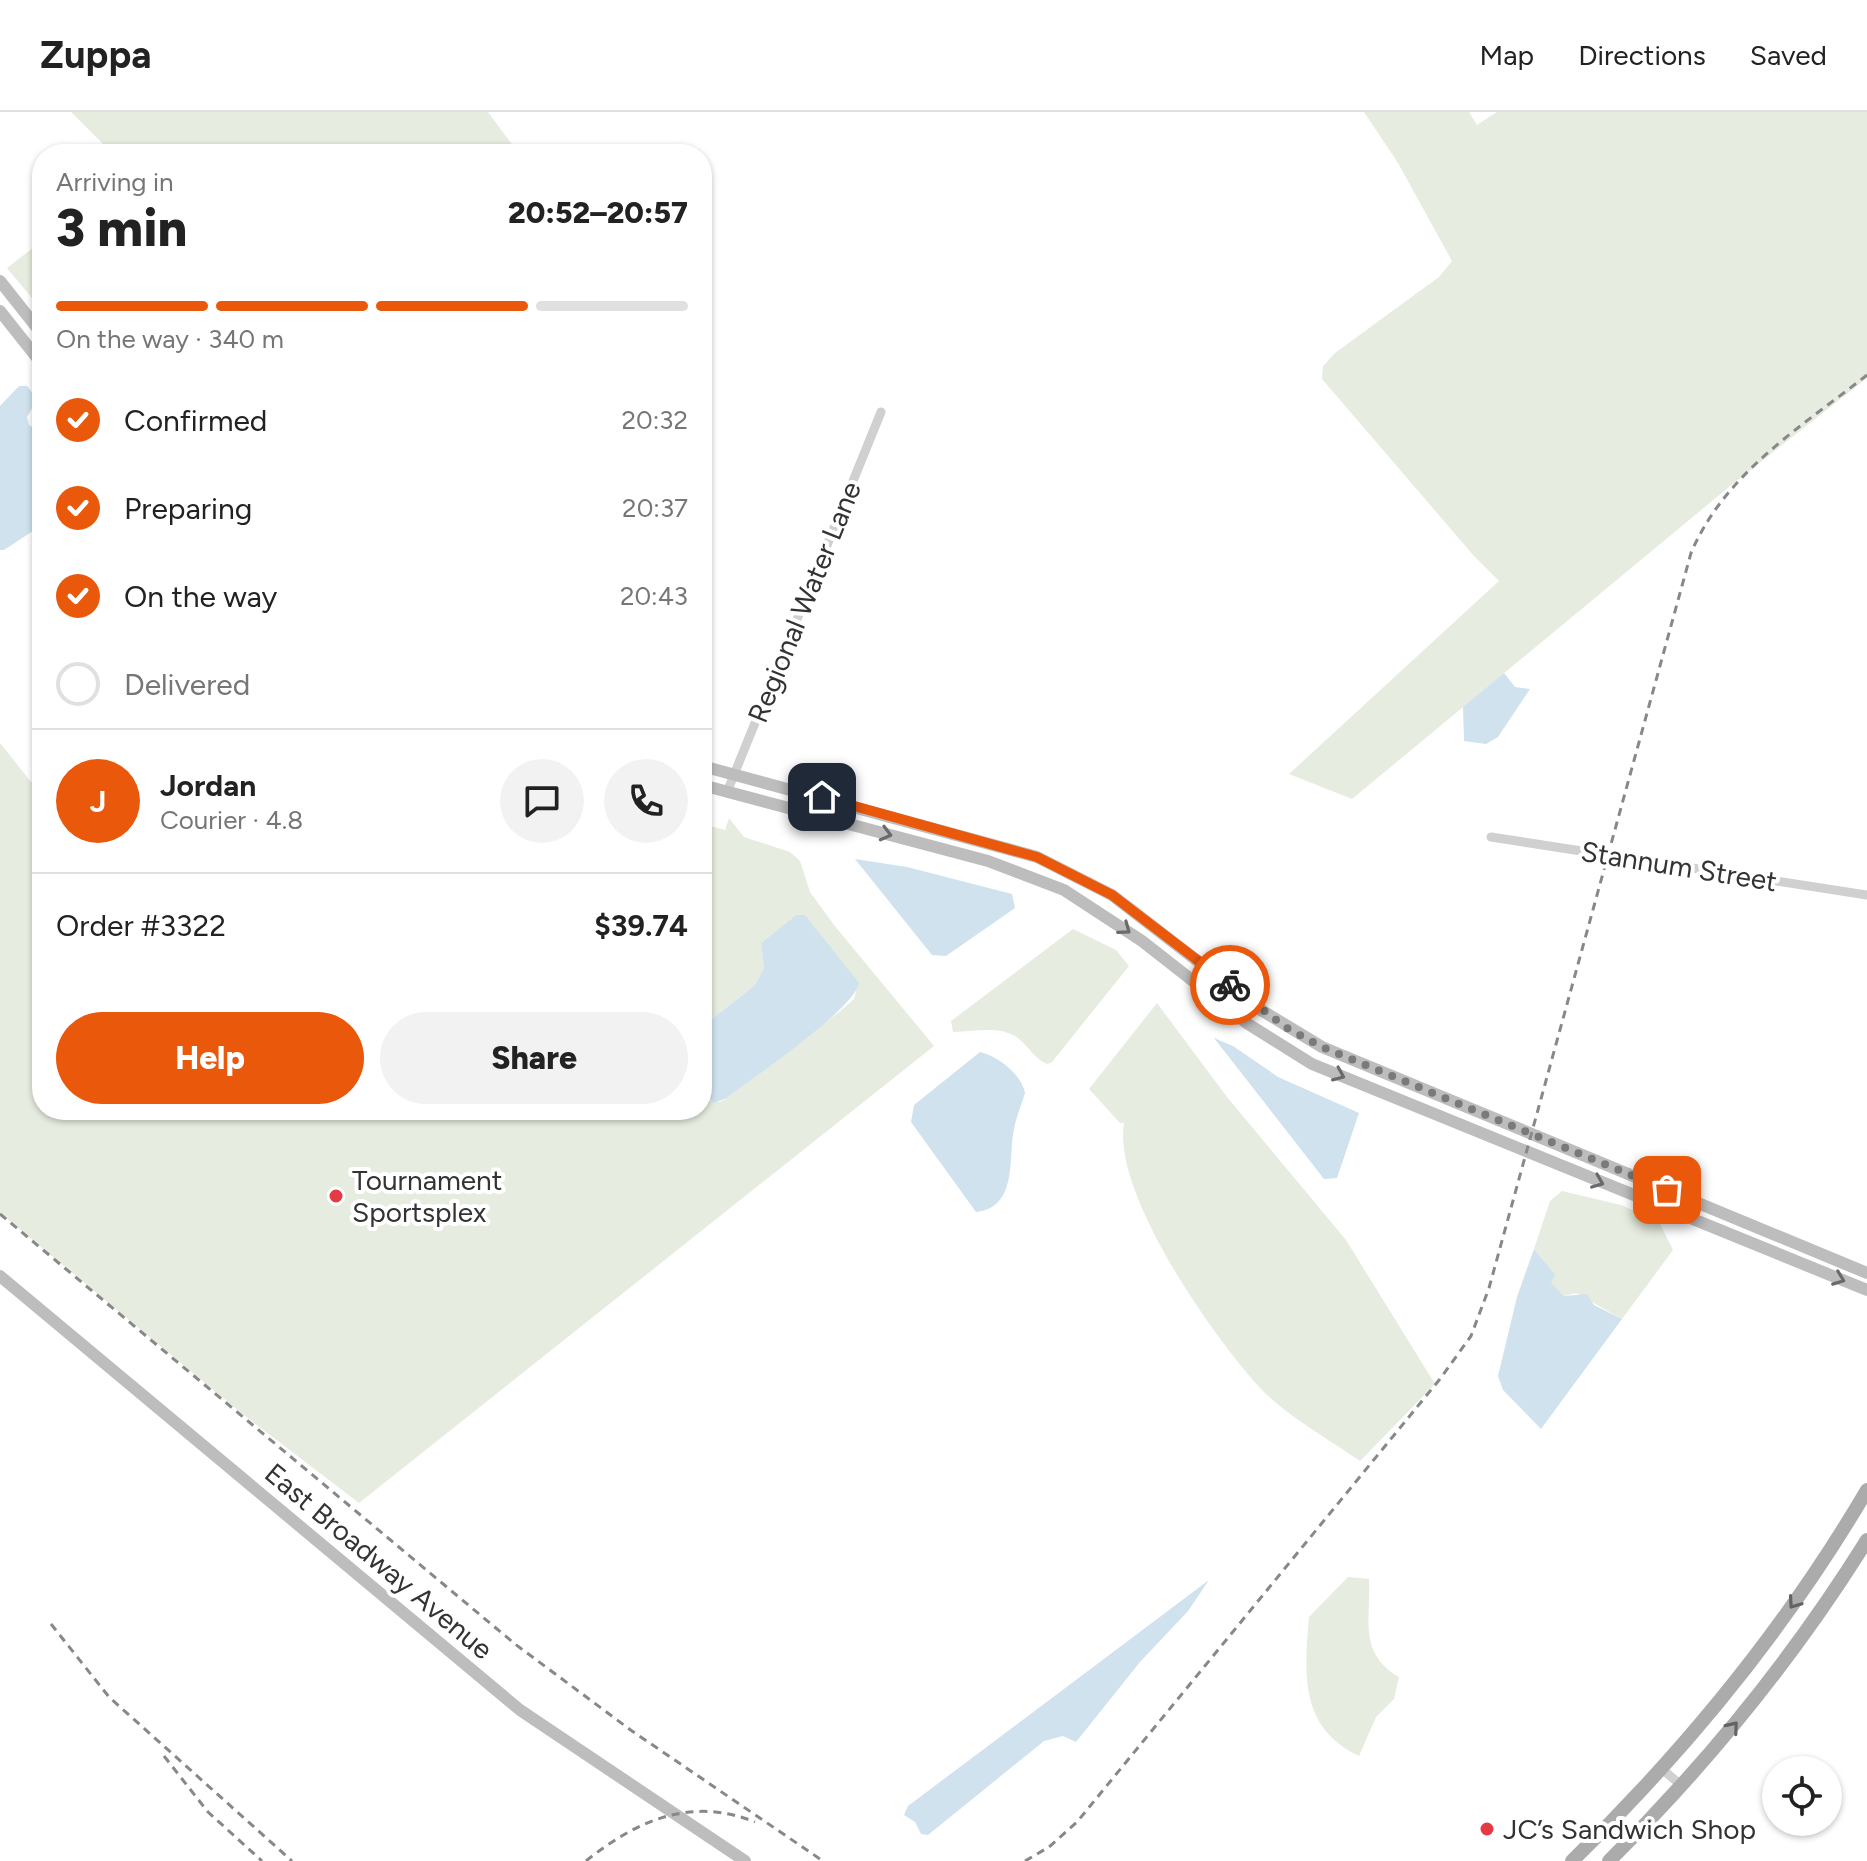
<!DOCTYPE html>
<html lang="en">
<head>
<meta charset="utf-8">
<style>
	body { margin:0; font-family:Figtree,sans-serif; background:#f2f2f2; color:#222; height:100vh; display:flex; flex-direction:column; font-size:30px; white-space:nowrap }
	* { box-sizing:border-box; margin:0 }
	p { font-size:26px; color:#767676 }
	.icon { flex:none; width:44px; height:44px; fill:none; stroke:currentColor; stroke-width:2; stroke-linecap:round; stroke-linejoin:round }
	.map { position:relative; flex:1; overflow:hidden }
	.side { position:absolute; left:32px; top:32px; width:680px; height:976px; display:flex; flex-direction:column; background:#fff; border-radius:32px; box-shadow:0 2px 6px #0004 }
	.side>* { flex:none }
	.controls { position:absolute; left:1762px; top:1644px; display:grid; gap:16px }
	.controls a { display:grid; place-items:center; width:80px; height:80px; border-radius:50%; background:#fff; box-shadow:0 2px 6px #0004; font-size:40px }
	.pin { position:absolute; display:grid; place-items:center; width:68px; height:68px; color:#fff; margin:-34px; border-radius:16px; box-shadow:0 4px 12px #0006 }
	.courier { position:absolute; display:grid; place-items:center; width:80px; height:80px; margin:-40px; border:6px solid #ea580c; border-radius:50%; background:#fff; color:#222; box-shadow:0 2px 10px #0007 }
	.head em { font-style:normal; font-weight:800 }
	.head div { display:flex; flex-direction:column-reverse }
	.head { display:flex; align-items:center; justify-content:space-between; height:136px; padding:0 24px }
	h1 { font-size:52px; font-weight:800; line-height:60px }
	.bar { display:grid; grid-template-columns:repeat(4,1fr); gap:12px 8px; align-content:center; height:96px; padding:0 24px }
	.bar i { height:10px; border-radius:6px; background:#e0e0e0 }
	.bar .current { background:#ea580c }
	.bar p { grid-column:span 4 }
	.line { display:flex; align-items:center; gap:20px; padding:0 24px; border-top:2px solid #e0e0e0 }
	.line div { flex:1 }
	.round { display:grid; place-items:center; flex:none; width:84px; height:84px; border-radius:42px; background:#f2f2f2 }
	ol { padding:0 24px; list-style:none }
	li { display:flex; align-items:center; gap:24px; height:88px }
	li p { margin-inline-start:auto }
	li .icon { padding:8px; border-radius:50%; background:#ea580c; color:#fff; stroke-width:4 }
	li:last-child { color:#767676 }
	li i { width:44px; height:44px; border:4px solid #e0e0e0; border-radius:50% }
	.cta { display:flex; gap:16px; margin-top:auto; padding:16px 24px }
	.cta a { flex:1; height:92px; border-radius:48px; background:#ea580c; color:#fff; font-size:32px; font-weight:800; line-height:92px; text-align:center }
	.cta a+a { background:#f2f2f2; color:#222 }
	header { display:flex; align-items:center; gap:48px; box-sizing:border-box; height:112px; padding:0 40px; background:#fff; border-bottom:2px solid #e0e0e0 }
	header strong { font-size:38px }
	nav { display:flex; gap:44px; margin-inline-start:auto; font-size:28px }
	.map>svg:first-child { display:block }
	.green { fill:#e6ecdf }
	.water { fill:#cfe2ee }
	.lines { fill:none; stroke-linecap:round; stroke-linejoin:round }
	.street { stroke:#d0d0d0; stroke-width:9 }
	.secondary { stroke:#bdbdbd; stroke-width:12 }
	.primary { stroke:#ababab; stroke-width:14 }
	.rail { stroke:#888; stroke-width:3; stroke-dasharray:8 6; stroke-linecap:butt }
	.oneway { stroke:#6a6a6a }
	.oneway2 { stroke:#636363 }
	.done { stroke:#7a7a7a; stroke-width:8; stroke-dasharray:0 14.4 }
	.route { stroke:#ea580c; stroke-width:10 }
	.poi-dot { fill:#e63946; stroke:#fff; stroke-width:3 }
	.labels { text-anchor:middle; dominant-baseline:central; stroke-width:8; stroke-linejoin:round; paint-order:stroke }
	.street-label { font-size:28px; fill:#333; stroke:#fff }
	.poi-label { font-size:28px; fill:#333; stroke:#fff; text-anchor:start }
</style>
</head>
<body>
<header>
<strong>Zuppa</strong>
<nav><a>Map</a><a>Directions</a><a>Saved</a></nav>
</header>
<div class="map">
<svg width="1867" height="1749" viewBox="0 0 1867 1749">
	<rect width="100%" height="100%" fill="#fff"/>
	<g class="green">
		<path d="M71,0H488L519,42H113Z"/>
		<path d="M1364,0H1469L1477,13L1497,0H1867V266L1729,375L1352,687L1289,662L1499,469L1474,444L1322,267L1323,254L1335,241L1439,165L1452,149L1398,51Z"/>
		<path d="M42,129V198L7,156Z"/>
		<path d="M0,631L31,670L42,660V998H702V978L710,988L720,990L727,986L839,900L854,887L858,872L805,803H796L761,831L764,856L755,873L702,915V712L725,718L729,706L744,725L790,740L800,749L810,780L834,813L934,934L359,1391L240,1300L0,1101Z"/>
		<path d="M1073,817L1116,838L1129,854L1052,950L1047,952C1034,946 1029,935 1018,926C999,913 974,920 953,920L951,909Z"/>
		<path d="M1157,891L1227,985L1346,1128L1435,1272L1360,1349C1330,1328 1286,1303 1261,1277C1213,1225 1112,1081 1124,1011H1120L1089,977Z"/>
		<path d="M1562,1079L1621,1093L1659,1110L1673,1138L1622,1207L1576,1181L1564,1184L1550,1171L1555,1162L1534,1137L1550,1089Z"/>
		<path d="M1348,1465L1369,1467C1371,1508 1358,1541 1399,1565L1394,1587L1376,1605L1359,1644C1300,1616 1304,1563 1309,1505Z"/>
	</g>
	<g class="water">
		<path d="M19,274H27L37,287L27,305L29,313L42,321V413L4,438H0V294Z"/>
		<path d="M1504,561L1515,575L1530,577L1498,625L1486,632L1464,629L1463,595Z"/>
		<path d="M855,747L907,755L1012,782L1015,796L946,844L932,843Z"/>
		<path d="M796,803H805L859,871C854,898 753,965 727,986L714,991L702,978V915L755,873L764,856L761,831Z"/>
		<path d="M1214,926L1233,934L1278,965L1359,1001L1337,1066L1324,1067Z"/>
		<path d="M980,940C998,944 1021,962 1025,981C1021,994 1015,1008 1013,1023C1009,1050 1016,1096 976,1100L911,1010L914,993Z"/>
		<path d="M1534,1137L1555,1162L1551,1171L1564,1184L1587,1182L1594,1193L1622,1207L1541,1317L1503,1278L1498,1264L1517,1185Z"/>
		<path d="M1209,1468L1188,1499L1140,1550L1076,1630L1063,1624L1044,1629L928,1723L921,1722L915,1710L904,1703L908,1694Z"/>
	</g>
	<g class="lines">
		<g class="street">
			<path d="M727,680L881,300"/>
			<path d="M1491,725L1867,783"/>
			<path d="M1662,1657L1682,1674"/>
		</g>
		<g class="secondary">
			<path d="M0,169L42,222"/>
			<path d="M0,199L42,252"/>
			<path d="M702,654L1037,745L1112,783L1261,898L1322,935L1867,1161"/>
			<path d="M702,673L988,749L1064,778L1142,829L1248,912L1312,952L1867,1178"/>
			<path d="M0,1164L520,1598L745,1749"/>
		</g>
		<g class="primary">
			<path d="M1572,1749C1686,1638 1786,1516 1867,1378"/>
			<path d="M1609,1749C1707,1652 1794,1545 1867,1428"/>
		</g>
		<g class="rail">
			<path d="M0,1102L515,1532L632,1619L823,1749"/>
			<path d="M51,1512L109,1585L292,1749"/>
			<path d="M164,1644L208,1700L262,1749"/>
			<path d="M586,1749C636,1709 691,1684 755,1710"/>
			<path d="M1025,1749L1049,1735L1077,1710L1440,1267L1471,1224L1489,1176L1691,441C1725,361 1801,315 1867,263"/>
		</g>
	</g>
	<defs><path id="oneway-chevron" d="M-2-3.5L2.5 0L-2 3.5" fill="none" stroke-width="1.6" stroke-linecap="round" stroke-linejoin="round" transform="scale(2)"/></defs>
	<g class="oneway">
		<use href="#oneway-chevron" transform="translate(886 722) rotate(15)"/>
		<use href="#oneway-chevron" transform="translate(1125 817) rotate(36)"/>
		<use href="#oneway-chevron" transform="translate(1339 963) rotate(23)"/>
		<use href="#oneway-chevron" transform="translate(1598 1070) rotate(22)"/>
		<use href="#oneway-chevron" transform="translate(1839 1167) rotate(21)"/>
	</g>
	<g class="oneway2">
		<use href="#oneway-chevron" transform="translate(1794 1491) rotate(125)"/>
		<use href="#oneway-chevron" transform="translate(1733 1615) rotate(-50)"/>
	</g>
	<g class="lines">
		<path class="done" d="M1230,873L1287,916L1322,935L1667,1078"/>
		<path class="route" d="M822,685L1037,745L1112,783L1230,873"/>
	</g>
	<g class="poi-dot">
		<circle cx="336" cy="1084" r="8"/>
		<circle cx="1487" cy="1717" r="8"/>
	</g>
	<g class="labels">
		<g class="street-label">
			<text transform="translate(804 490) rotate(-68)">Regional Water Lane</text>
			<text transform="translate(1679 754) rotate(9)">Stannum Street</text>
			<text transform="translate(379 1449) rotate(40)">East Broadway Avenue</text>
		</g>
		<g class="poi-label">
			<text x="352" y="1068">Tournament<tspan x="352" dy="32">Sportsplex</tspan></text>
			<text x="1503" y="1717">JC’s Sandwich Shop</text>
		</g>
	</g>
</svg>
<div class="controls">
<a><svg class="icon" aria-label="locate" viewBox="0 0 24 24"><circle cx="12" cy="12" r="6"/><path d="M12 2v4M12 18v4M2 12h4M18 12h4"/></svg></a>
</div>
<div class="pin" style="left:1667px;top:1078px;background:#ea580c"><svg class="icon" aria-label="bag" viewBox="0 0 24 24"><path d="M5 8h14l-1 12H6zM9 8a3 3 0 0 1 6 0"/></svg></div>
<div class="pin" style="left:822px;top:685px;background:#1f2937"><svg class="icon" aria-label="home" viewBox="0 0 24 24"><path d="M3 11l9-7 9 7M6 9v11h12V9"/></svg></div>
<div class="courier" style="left:1230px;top:873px"><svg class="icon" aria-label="bike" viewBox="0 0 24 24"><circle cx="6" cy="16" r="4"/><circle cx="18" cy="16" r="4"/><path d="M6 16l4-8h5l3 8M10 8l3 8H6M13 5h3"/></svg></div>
<section class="side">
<div class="head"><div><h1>3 min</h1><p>Arriving in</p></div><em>20:52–20:57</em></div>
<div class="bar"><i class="current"></i><i class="current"></i><i class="current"></i><i></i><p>On the way · 340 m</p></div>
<ol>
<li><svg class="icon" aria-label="check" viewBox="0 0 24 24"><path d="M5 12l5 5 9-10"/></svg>Confirmed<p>20:32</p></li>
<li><svg class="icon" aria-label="check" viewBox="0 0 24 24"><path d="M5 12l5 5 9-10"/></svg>Preparing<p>20:37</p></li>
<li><svg class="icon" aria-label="check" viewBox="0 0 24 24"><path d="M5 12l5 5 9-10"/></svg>On the way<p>20:43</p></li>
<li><i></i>Delivered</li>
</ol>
<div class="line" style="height:144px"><b class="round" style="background:#ea580c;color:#fff">J</b><div><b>Jordan</b><p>Courier · 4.8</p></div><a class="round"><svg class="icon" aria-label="chat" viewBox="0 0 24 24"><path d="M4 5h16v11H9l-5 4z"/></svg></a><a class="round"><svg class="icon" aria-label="phone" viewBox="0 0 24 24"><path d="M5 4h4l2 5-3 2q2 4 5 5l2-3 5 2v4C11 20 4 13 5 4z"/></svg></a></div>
<div class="line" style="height:104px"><div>Order #3322</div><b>$39.74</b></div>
<div class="cta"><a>Help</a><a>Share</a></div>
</section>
</div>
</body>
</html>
